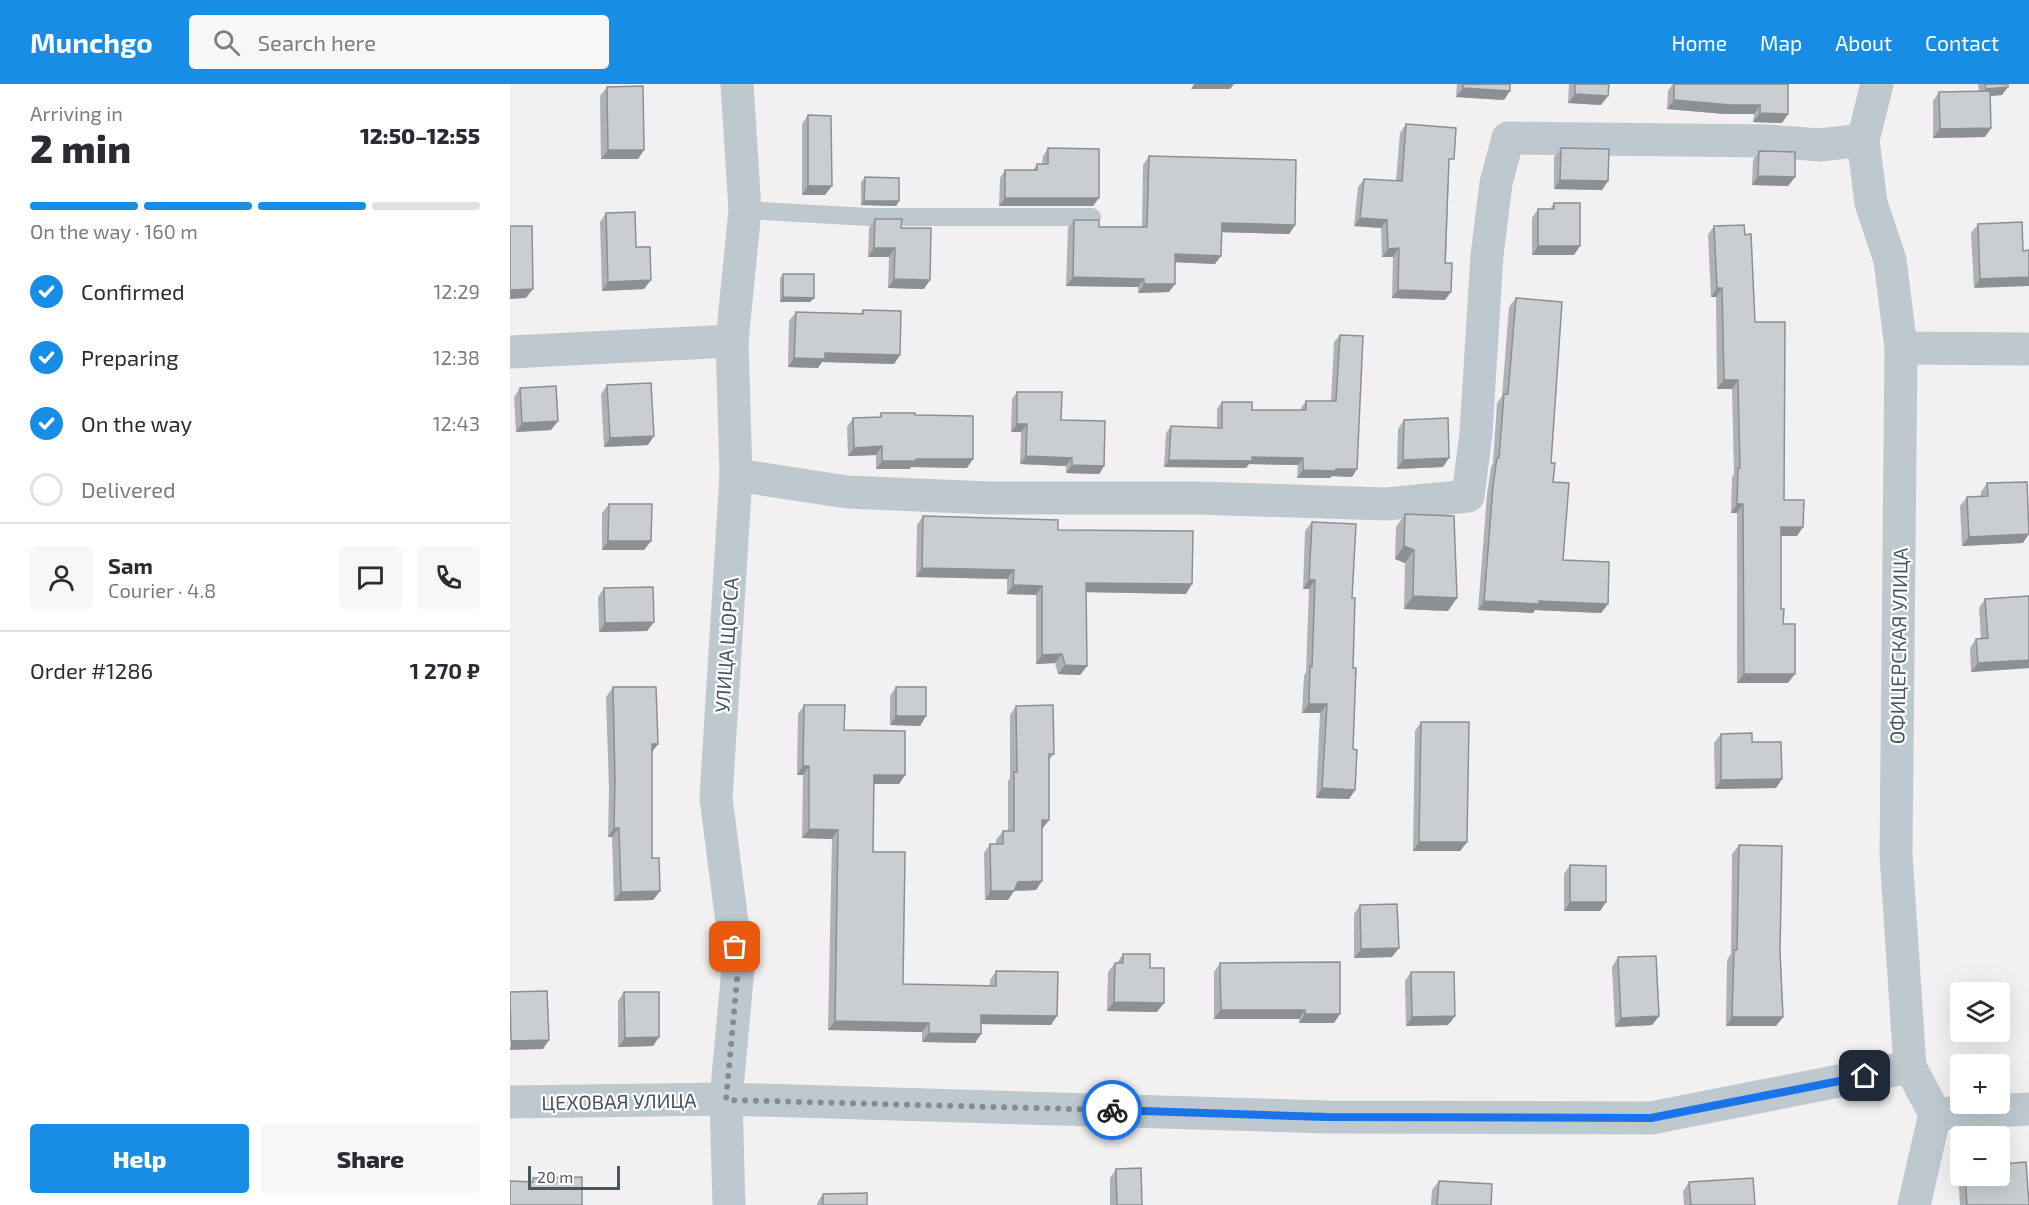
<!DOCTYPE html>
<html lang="en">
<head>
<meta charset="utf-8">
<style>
	body { margin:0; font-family:"Exo 2",sans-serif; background:#f7f7f7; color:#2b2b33; height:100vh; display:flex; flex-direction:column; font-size:22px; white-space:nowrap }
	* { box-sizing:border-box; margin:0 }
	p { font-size:20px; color:#7c7c81 }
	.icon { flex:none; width:33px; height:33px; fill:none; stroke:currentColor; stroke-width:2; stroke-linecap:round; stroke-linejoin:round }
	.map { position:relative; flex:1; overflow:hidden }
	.sheet { display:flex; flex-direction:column; background:#fff; width:510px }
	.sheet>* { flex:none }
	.tools { position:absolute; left:1440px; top:898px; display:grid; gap:12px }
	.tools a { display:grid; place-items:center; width:60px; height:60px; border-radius:6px; background:#fff; box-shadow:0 6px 24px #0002; font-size:30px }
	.scale { position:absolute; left:18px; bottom:15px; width:92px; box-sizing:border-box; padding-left:6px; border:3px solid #48565e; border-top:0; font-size:16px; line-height:21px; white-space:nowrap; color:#48565e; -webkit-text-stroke:4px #fff; paint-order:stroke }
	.pin { position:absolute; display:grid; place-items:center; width:51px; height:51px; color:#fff; margin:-26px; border-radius:12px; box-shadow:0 3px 9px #0006 }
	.courier { position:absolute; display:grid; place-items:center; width:60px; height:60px; margin:-30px; border:4px solid #1a73e8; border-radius:50%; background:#fff; color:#222; box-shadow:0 2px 8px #0007 }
	.overview em { font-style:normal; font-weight:800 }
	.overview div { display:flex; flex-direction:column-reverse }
	.overview { display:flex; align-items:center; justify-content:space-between; height:102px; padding:0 30px }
	h1 { font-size:39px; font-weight:800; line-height:45px }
	.bar { display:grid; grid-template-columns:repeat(4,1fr); gap:9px 6px; align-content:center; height:72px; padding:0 30px }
	.bar i { height:8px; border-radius:4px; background:#e1e1e2 }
	.bar .on { background:#188de5 }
	.bar p { grid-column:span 4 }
	.line { display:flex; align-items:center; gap:15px; padding:0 30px; border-top:2px solid #e1e1e2 }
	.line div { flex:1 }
	.round { display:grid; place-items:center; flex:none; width:63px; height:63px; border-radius:6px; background:#f7f7f7 }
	ol { padding:0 30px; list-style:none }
	li { display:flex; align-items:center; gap:18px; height:66px }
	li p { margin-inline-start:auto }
	li .icon { padding:6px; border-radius:50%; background:#188de5; color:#fff; stroke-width:4 }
	li:last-child { color:#7c7c81 }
	li i { width:33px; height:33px; border:3px solid #e1e1e2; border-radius:50% }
	.button { display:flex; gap:12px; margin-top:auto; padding:12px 30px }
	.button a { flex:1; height:69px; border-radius:6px; background:#188de5; color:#fff; font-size:24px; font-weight:800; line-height:69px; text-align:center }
	.button a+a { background:#f7f7f7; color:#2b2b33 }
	header { display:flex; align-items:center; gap:36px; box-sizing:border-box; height:84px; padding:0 30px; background:#188de5; color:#fff }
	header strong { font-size:28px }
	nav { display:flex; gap:33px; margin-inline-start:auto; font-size:21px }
	.search { width:420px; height:54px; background:#f7f7f7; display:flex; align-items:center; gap:15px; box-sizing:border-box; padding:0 21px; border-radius:6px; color:#7c7c81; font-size:22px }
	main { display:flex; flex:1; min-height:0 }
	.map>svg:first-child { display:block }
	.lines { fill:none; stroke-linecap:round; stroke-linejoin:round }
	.lane { stroke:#bec9cf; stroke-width:18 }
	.street { stroke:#bec9cf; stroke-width:33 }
	.wall { fill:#aeb1b5 }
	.shaded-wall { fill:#8d9093 }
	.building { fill:#caced2; stroke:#8d9093; stroke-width:1.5 }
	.done { stroke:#848c91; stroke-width:6; stroke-dasharray:0 10.8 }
	.route { stroke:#1a73e8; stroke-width:8 }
	.labels { text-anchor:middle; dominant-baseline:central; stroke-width:4.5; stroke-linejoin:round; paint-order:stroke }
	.street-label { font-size:20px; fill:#48565e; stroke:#fff }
</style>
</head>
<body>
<header>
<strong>Munchgo</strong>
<div class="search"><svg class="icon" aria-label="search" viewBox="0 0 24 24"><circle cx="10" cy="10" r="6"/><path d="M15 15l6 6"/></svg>Search here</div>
<nav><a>Home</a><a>Map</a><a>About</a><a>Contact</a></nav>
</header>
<main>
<section class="sheet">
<div class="overview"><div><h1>2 min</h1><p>Arriving in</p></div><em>12:50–12:55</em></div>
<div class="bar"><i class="on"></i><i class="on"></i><i class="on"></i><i></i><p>On the way · 160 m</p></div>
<ol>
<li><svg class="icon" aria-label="check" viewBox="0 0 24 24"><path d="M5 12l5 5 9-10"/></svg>Confirmed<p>12:29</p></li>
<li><svg class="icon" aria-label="check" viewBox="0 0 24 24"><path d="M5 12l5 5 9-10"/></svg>Preparing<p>12:38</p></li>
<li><svg class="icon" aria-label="check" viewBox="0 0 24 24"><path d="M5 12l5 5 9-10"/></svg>On the way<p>12:43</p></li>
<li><i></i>Delivered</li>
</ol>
<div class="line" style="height:108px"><a class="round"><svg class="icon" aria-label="person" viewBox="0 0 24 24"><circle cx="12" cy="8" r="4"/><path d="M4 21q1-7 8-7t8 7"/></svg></a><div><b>Sam</b><p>Courier · 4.8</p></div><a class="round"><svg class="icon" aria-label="chat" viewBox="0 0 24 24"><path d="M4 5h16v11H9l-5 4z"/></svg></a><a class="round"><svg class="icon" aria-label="phone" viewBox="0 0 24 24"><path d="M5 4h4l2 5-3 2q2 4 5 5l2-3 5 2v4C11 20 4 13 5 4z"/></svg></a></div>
<div class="line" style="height:78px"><div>Order #1286</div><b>1 270 ₽</b></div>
<div class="button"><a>Help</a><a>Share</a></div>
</section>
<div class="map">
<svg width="1519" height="1121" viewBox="0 0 1519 1121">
	<rect width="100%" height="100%" fill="#f2f0f0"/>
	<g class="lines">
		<path class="lane" d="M235,126L358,133H582"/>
		<g class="street">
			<path d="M1367,0L1353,56L1361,119L1380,176L1391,264L1386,771L1400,983L1425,1030L1404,1121"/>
			<path d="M1391,264L1519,265"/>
			<path d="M0,268L222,257"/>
			<path d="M226,391L337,408L479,414H687L876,420L958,412L966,349L977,171L986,99L998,54L1259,57L1310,61L1353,56"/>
			<path d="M0,1018L216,1015L817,1033L1141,1034L1400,983"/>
			<path d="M1425,1030L1519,1025"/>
			<path d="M219,1121L216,1015L228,885L206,714L226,391L222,257L235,126L227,0"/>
		</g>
	</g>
	<g class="wall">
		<path d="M947,0H1000L994,16L946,13Z"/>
		<path d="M1059,0H1099L1091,21L1058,19Z"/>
		<path d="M1163,0H1278V30L1272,39L1243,38L1244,30H1215L1157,25L1158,7Z"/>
		<path d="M1468,0H1498L1492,11L1480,12L1481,44L1475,53L1423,54V17L1429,8L1469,7Z"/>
		<path d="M97,3L134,66L128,75H91L90,12Z"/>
		<path d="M298,31L315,111H292V40Z"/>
		<path d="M896,40L939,81L935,216L882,214L883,173H872L871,144L844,142L848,103L854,95L886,97L890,49Z"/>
		<path d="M538,64L583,122H489L490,94L495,86H523L527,80H532L533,72Z"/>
		<path d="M1051,64L1098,97L1092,106L1044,105V73Z"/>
		<path d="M1249,67L1285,93L1278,102L1242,101L1243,76Z"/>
		<path d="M639,72L785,141L779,150L712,148L705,180L665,178V200L659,208L628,209V203L556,202L558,144L564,136L589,143H632L633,81Z"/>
		<path d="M355,93L389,117L386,122L351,121V98Z"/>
		<path d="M1044,119L1064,171H1022V134L1028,125H1040Z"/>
		<path d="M96,129L126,163L134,205L92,207L90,138Z"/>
		<path d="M365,135L391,144L414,205L378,204L379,173H358L359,144Z"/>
		<path d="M1512,138L1464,204L1461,149L1468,140Z"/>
		<path d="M1204,142L1235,151L1245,238L1274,416L1287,452H1271V525L1273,540L1278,599H1227V429H1221L1222,393L1224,390L1222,305H1207L1206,213H1201L1198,151Z"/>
		<path d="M273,190L304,214L300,218H270V194Z"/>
		<path d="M1006,214L1041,379L1053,476L1098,520L1091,529L1025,526L1023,529L968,526L977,411L981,383L983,379L987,319L992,312L999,223Z"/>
		<path d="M353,226L390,271L384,280L312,278L308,284L278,283L279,237L286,228L351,229Z"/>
		<path d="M830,251L847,385L842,393L822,392L820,394H787L788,381L739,380L736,384L654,383L656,349L661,342L707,343V325L712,318L742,326H791V324L796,317H821L824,258Z"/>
		<path d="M97,301L138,361L94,363L91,310Z"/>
		<path d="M10,304L48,337L41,346L6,348L4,313Z"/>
		<path d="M507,308L551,336L594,382L589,390L556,389V382L510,380L511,348H501L502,315Z"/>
		<path d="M371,329L405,331L457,384L401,383L400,385H366V371L338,372L337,343L343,334L369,333Z"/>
		<path d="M894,336L933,383L887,385L888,345Z"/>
		<path d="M1477,399L1513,459L1452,462L1450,422L1457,413L1471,412V408Z"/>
		<path d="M99,420L141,457L134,466H92V429Z"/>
		<path d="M895,430L938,527L894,525L895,479L885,475L886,443Z"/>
		<path d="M413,432L548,446L676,510L576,508L577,582L570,591L548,590L545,579L526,580V511L497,510V495L406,493L407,441Z"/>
		<path d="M802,438L842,514L843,665L845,706L839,715L806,714L810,629H792L794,592L796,588L799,505H793L795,447Z"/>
		<path d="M94,504L144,538L137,547L89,548L88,513Z"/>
		<path d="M1519,512V584L1461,588L1460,564L1466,555H1471L1469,524L1475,515Z"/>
		<path d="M103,603L148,660L142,668V774L150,807L143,816L104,817L102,753H98L99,706L96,613Z"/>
		<path d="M386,603L416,632L410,642L380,641V612Z"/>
		<path d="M294,621L334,646L395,691L389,700H364L363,768L393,900L480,902V896L486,887L541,941L471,940V950L465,959L412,958V948L318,946L322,755L292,754L293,691H287L288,630Z"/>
		<path d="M506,622L544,670L539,676V736L532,745V797L526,806L504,807L498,816H475L474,769L480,760H486V756L493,747H498V697L500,694V631Z"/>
		<path d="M911,638L957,758L950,767H903L905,647Z"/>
		<path d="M1211,650L1242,658L1272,695L1266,704L1205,705L1204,659Z"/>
		<path d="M1229,761L1270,866L1273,933L1266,942H1216L1217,876L1221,870L1222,770Z"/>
		<path d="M1060,781L1096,818L1090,827H1054V790Z"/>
		<path d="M850,821L882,873L844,874V830Z"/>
		<path d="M613,870L640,884L647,928L597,927L598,888L605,879H607Z"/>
		<path d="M1108,873L1149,932L1142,941L1105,943L1102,883Z"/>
		<path d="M710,879L824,939H789V935H704V888Z"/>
		<path d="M901,888L945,932L938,941L896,942L895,897Z"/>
		<path d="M114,908L149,953L143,962L108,963V917Z"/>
		<path d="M606,1085L632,1121H600V1094Z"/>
		<path d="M1450,1087V1092H1490L1519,1121H1450L1448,1091Z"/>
		<path d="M929,1097L981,1121H921L922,1106Z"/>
		<path d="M1179,1098L1245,1121H1174L1173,1107Z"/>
		<path d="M313,1110L357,1121H307V1119Z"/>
	</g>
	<g class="shaded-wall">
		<path d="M684,0H724L720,5H681Z"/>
		<path d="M1498,3L1492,11L1470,13L1476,5Z"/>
		<path d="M953,4L1000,7L994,16L946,13Z"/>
		<path d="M1065,10L1098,12L1091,21L1058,19Z"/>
		<path d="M1164,16L1250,21L1244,30H1215L1157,25Z"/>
		<path d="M1250,29L1278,30L1272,39L1243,38Z"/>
		<path d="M1481,44L1475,53L1423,54L1430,45Z"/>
		<path d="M98,66H134L128,75H91Z"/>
		<path d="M1248,92L1285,93L1278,102L1242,101Z"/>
		<path d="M1050,96L1098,97L1092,106L1044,105Z"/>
		<path d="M298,102H322L315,111H292Z"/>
		<path d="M495,114H589L583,122H489Z"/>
		<path d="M354,117H389L386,122L351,121Z"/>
		<path d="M850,134L877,136L871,144L844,142Z"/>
		<path d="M712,139L785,141L779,150L706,148Z"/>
		<path d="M1028,162H1070L1064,171H1022Z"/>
		<path d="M364,164H385L379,173H358Z"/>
		<path d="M889,164L883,173H872L878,165Z"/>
		<path d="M665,170L711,172L705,180L659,178Z"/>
		<path d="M563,193L634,195L628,203L556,202Z"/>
		<path d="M1519,193V202L1464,204L1470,195Z"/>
		<path d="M384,195L420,196L414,205L378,204Z"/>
		<path d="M141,196L134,205L92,207L98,198Z"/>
		<path d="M634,200H665L659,208L628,209Z"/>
		<path d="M1207,204H1212L1206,213H1201Z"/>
		<path d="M23,205L16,214L0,215V206Z"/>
		<path d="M888,206L941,208L935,216L882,214Z"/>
		<path d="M273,213L304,214L300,218H270Z"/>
		<path d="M315,269L390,271L384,280L312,278L308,284L278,283L284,274Z"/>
		<path d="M1214,296H1228L1222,305H1207Z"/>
		<path d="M48,337L41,346L6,348L12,339Z"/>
		<path d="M507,340H517L511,348H501Z"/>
		<path d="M144,352L138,361L94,363L100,354Z"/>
		<path d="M372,362L366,371L338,372L344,364Z"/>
		<path d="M516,372L562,374L556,382L510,380Z"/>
		<path d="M742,373L793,374L788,381L739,380L736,384L654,383L659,376Z"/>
		<path d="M939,374L933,383L887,385L893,376Z"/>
		<path d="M406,375H463L457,384L401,383L400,385H366L372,377Z"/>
		<path d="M562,381L594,382L589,390L556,389Z"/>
		<path d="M826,385H847L842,393L822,392L820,394H787L793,386Z"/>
		<path d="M1227,420H1233L1227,429H1221Z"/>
		<path d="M1271,443H1293L1287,452H1264Z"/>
		<path d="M1519,450L1513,459L1452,462L1459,453Z"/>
		<path d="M98,457H141L134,466H92Z"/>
		<path d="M894,462L904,466L895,479L885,475Z"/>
		<path d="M412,484L504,486L497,495L406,493Z"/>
		<path d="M799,496H805L799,505H793Z"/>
		<path d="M576,499L682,500L676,510L570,508Z"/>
		<path d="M503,501L532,502L526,511L497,510Z"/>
		<path d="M903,512L947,514L938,527L894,525Z"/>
		<path d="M974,517H1029L1098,520L1091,529L1025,526L1023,529L968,526Z"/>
		<path d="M144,538L137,547L89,548L95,539Z"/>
		<path d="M552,570L545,579L526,580L532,571Z"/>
		<path d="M1519,576V584L1461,588L1468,579Z"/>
		<path d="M555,581L577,582L570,591L548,590Z"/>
		<path d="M1234,590H1285L1278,599H1227Z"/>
		<path d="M799,620H817L810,629H792Z"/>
		<path d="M386,632H416L410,642L380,641Z"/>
		<path d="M142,660H148L141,669Z"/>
		<path d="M293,682H299L293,691H287Z"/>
		<path d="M364,691H395L389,700H358Z"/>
		<path d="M1272,695L1266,704L1205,705L1211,696Z"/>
		<path d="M812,704L845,706L839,715L806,714Z"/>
		<path d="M532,736H539L532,745Z"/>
		<path d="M104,744H109L102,753H98Z"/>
		<path d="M299,745L328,746L322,755L292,754Z"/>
		<path d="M909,758H957L950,767H903Z"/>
		<path d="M532,797L526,806L502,807L508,798Z"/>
		<path d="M150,807L143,816L104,817L111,808Z"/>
		<path d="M481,807H504L498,816H475Z"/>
		<path d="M1060,818H1096L1090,827H1054Z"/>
		<path d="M889,864L882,873L844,874L851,865Z"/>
		<path d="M604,918L654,919L647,928L597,927Z"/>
		<path d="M711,926H795L789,935H704Z"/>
		<path d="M795,930H830L824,939H789Z"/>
		<path d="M471,931L547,932L541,941L465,940Z"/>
		<path d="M945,932L938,941L896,942L902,933Z"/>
		<path d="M1149,932L1142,941L1105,943L1111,934Z"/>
		<path d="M1222,933H1273L1266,942H1216Z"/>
		<path d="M325,937L419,939L412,948L318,946Z"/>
		<path d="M419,949L471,950L465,959L412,958Z"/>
		<path d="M149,953L143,962L108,963L115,954Z"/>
		<path d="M39,956L33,965L0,966L1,957Z"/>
	</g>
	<g class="building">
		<path d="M953,0H1000V7L953,4Z"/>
		<path d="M1065,0H1099L1098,12L1065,10Z"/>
		<path d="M1164,0H1278V30L1250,29V21H1221L1164,16Z"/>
		<path d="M1475,0H1498V3L1476,5Z"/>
		<path d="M133,2L134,66H98L97,3Z"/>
		<path d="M1480,7L1481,44L1430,45L1429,8Z"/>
		<path d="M298,31L321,32L322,102H298Z"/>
		<path d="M896,40L946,44L944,75H939L935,179H942L941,208L888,206L889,164L878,165L877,136L850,134L854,95L892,97Z"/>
		<path d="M538,64L589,65V114H495V86H527V80H538Z"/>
		<path d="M1051,64L1099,65L1098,97L1050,96Z"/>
		<path d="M1249,67L1285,68V93L1248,92Z"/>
		<path d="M639,72L786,76L785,141L712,139L711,172L665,170V200H634V195L563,193L564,136H589V143H637Z"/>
		<path d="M355,93L389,94V117H354Z"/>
		<path d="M1044,119H1070V162H1028V125H1044Z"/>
		<path d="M125,128L126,163H140L141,196L98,198L96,129Z"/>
		<path d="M365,135H392L391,144H421L420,196L384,195L385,164H364Z"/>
		<path d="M1512,138L1513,167L1519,166V193L1470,195L1468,140Z"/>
		<path d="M1234,141L1235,151L1241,150L1245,238H1275L1274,416H1294L1293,443H1271V525H1274L1273,540H1285V590H1234L1233,420H1227L1228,384H1230L1228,296H1214L1212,204H1207L1204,142Z"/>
		<path d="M0,142H22L23,205L0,206Z"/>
		<path d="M273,190H304V214L273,213Z"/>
		<path d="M1006,214L1052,218L1041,379H1045L1043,398L1059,399L1053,476L1099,478L1098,520L1029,517V520L974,517L983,402L987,374H989L994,310H998Z"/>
		<path d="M353,226L391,227L390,271L315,269V275L284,274L286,228L353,230Z"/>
		<path d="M830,251L853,252L847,385H826L825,387L793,386V374L742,373V377L659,376L661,342L712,344V318H742V326H796V317H826Z"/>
		<path d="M141,299L144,352L100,354L97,301Z"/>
		<path d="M46,302L48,337L12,339L10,304Z"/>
		<path d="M507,308H552L551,336L595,337L594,382L562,381V374L516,372L517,340H507Z"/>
		<path d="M371,329H405V331L463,332V375H406V377H372V362L344,364L343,334L371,333Z"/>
		<path d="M938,334L939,374L893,376L894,336Z"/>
		<path d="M1517,398L1519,450L1459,453L1457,413L1478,412L1477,399Z"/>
		<path d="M99,420H142L141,457H98Z"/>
		<path d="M895,430L944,432L947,514L903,512L904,466L894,462Z"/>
		<path d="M413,432L548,436V446L683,447L682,500L576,499L577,582L555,581L552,570L532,571V502L503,501L504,486L412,484Z"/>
		<path d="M802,438L846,440L842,514H845L843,584H846L843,665L847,666L845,706L812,704L817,620H799L800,582L802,583L805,496H799Z"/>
		<path d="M143,503L144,538L95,539L94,504Z"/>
		<path d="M1519,512V576L1468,579L1466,555L1478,554L1475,515Z"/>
		<path d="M103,603H146L148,660H142V774H149L150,807L111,808L109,744H104L105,697Z"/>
		<rect x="386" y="603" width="30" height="29"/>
		<path d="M294,621H335L334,646L395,647V691H364L363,768H395L393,900L486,902V887L548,888L547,932L471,931V950L419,949V939L325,937L328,746L299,745V682H293Z"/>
		<path d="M543,621L544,670H539V736H532V797L508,798L504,807H481L480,760H493V747H504V688H507L506,622Z"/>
		<path d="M911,638H959L957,758H909Z"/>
		<path d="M1242,649V658H1271L1272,695L1211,696V650Z"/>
		<path d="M1229,761L1272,762L1270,866L1273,933H1222L1224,866H1227Z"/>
		<path d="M1060,781L1096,782V818H1060Z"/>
		<path d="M887,820L889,864L851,865L850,821Z"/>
		<path d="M613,870H640V884H654V919L604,918L605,879H613Z"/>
		<path d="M1146,872L1149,932L1111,934L1108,873Z"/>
		<path d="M830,878V930H795V926H711L710,879Z"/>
		<path d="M901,888H944L945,932L902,933Z"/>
		<path d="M37,907L39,956L1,957L0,908Z"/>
		<path d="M114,908H149V953L115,954Z"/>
		<path d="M1516,1078L1519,1121H1457L1455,1092H1490V1080Z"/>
		<path d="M631,1084L632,1121H607L606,1085Z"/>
		<path d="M72,1093V1121H0V1097L23,1098V1094Z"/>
		<path d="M1243,1094L1245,1121H1181L1179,1098Z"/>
		<path d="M929,1097L982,1100L981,1121H927Z"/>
		<path d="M357,1109V1121H313V1110Z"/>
	</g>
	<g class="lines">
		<path class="done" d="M225,863L228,885L216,1016L602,1026"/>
		<path class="route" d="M602,1026L817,1033L1141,1034L1355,992"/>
	</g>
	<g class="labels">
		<g class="street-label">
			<text transform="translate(216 561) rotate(-86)">УЛИЦА ЩОРСА</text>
			<text transform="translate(1388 562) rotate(-89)">ОФИЦЕРСКАЯ УЛИЦА</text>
			<text transform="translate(109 1017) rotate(-1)">ЦЕХОВАЯ УЛИЦА</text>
		</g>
	</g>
</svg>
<div class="tools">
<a><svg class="icon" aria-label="layers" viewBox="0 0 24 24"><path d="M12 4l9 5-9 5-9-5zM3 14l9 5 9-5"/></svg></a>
<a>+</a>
<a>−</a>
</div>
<div class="scale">20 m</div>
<div class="pin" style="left:225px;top:863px;background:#ea580c"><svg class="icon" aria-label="bag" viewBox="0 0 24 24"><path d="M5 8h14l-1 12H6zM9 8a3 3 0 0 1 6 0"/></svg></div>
<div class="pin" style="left:1355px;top:992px;background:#1f2937"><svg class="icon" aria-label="home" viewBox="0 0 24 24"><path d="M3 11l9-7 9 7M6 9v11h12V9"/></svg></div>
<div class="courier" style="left:602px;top:1026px"><svg class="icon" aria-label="bike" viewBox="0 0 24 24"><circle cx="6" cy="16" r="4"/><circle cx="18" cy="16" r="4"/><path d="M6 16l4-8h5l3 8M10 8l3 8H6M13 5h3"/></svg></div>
</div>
</main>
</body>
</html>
